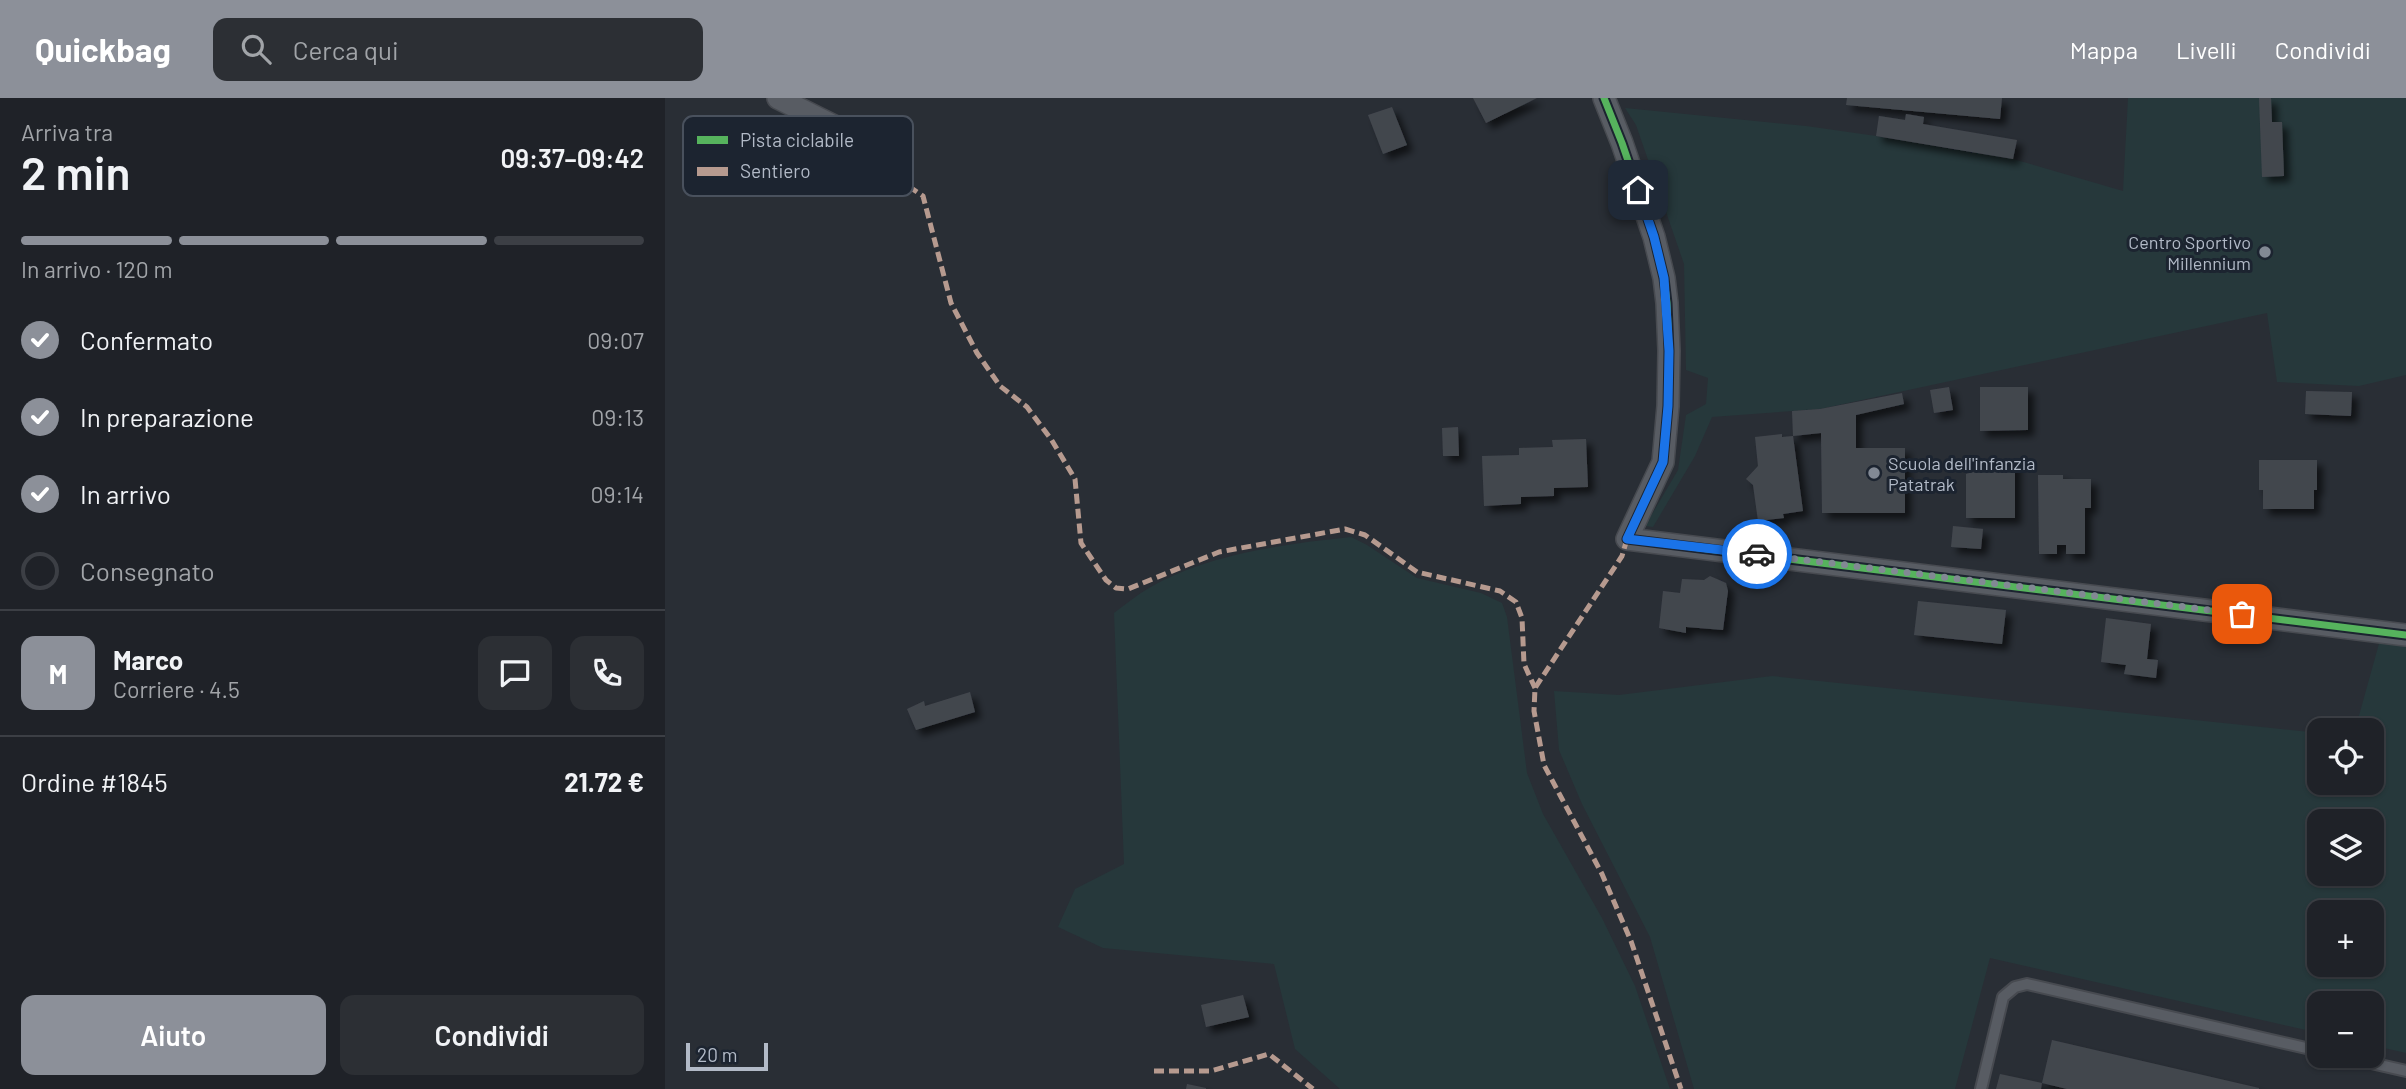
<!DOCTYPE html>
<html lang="it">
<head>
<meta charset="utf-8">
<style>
	body { margin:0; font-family:Barlow,sans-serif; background:#2c2f34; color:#f1f3f6; height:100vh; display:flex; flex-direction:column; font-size:26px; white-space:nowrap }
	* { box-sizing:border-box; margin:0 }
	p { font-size:23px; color:#a1a4a8 }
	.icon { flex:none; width:38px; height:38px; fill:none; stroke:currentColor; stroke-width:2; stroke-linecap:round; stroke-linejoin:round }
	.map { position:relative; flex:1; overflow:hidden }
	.details { display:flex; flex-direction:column; background:#1f2228; width:665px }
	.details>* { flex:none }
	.tools { position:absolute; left:1642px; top:620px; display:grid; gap:14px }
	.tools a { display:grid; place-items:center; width:77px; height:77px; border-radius:14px; background:#1f2228; box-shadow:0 2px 5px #0004,0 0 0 2px #3c3f45; font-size:35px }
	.scale { position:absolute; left:21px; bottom:18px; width:82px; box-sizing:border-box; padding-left:7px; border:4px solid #b2bac7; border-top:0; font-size:19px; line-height:24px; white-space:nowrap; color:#b2bac7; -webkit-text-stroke:5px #1c2430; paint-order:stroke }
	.pin { position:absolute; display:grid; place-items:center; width:60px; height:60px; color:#fff; margin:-30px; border-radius:14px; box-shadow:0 4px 10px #0006 }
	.courier { position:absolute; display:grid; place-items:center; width:70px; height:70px; margin:-35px; border:5px solid #1a73e8; border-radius:50%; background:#fff; color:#222; box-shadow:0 2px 9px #0007 }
	.overview em { font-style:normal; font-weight:600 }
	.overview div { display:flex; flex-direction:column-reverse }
	.overview { display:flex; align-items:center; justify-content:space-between; height:119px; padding:0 21px }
	h1 { font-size:46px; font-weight:600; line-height:52px }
	.bar { display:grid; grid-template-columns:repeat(4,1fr); gap:10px 7px; align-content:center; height:84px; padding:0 21px }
	.bar i { height:9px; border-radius:5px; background:#3c3f45 }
	.bar .selected { background:#8c9099 }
	.bar p { grid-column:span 4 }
	.line { display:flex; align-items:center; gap:18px; padding:0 21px; border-top:2px solid #3c3f45 }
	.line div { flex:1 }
	.round { display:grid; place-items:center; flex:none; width:74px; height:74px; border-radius:14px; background:#2c2f34 }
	ol { padding:0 21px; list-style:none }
	li { display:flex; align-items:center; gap:21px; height:77px }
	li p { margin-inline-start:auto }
	li .icon { padding:7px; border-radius:50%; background:#8c9099; color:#fff; stroke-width:4 }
	li:last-child { color:#a1a4a8 }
	li i { width:38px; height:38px; border:4px solid #3c3f45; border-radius:50% }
	.primary-button { display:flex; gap:14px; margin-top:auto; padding:14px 21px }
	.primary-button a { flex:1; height:80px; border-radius:14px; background:#8c9099; color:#fff; font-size:28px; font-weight:600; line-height:80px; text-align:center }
	.primary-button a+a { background:#2c2f34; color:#f1f3f6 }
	header { display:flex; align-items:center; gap:42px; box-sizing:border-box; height:98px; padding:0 35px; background:#8c9099; color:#fff }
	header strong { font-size:33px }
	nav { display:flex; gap:38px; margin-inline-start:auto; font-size:24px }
	.search { width:490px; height:63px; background:#2c2f34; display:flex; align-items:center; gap:18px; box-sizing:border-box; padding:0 24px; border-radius:14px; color:#a1a4a8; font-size:26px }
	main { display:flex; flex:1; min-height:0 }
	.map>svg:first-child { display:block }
	.green { fill:#26383b; fill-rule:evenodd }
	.building { fill:#43474e; filter:url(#shadow) }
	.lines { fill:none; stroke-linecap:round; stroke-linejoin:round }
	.lane-casing { stroke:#474a50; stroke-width:14 }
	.street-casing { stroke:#474a50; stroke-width:24 }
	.lane { stroke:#585c63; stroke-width:10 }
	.street { stroke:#585c63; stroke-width:21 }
	.quiet { stroke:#b69a8f; stroke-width:5; stroke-dasharray:10 5; stroke-linecap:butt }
	.cycleway-casing { stroke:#1c2430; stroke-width:11 }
	.cycleway { stroke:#56b35d; stroke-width:7 }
	.done { stroke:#828994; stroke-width:7; stroke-dasharray:0 12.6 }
	.route { stroke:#1a73e8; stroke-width:9 }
	.poi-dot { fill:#828994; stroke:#1c2430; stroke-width:2.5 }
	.labels { text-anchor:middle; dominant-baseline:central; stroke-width:6; stroke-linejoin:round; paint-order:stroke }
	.poi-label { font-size:18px; fill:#b2bac7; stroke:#1c2430; text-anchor:end }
	.key { fill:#1c2430; stroke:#49515d; stroke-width:2 }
	.key-label { font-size:19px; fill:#b2bac7 }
</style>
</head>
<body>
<header>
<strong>Quickbag</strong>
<div class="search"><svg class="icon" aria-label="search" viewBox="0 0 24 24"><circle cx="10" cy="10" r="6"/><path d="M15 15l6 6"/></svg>Cerca qui</div>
<nav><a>Mappa</a><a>Livelli</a><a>Condividi</a></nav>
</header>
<main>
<section class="details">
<div class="overview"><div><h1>2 min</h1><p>Arriva tra</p></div><em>09:37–09:42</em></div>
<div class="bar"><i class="selected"></i><i class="selected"></i><i class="selected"></i><i></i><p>In arrivo · 120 m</p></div>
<ol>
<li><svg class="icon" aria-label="check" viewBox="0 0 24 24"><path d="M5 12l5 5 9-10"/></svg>Confermato<p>09:07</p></li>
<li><svg class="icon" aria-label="check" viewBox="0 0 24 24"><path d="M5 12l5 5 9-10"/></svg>In preparazione<p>09:13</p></li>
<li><svg class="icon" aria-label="check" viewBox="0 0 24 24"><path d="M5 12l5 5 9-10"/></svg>In arrivo<p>09:14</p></li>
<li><i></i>Consegnato</li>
</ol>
<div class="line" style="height:126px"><b class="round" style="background:#8c9099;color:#fff">M</b><div><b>Marco</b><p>Corriere · 4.5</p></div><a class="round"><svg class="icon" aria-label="chat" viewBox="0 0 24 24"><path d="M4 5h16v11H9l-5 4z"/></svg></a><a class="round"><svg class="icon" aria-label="phone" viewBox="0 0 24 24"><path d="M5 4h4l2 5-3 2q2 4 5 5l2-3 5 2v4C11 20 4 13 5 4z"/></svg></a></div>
<div class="line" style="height:91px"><div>Ordine #1845</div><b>21.72 €</b></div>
<div class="primary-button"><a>Aiuto</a><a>Condividi</a></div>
</section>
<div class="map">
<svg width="1741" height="991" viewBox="0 0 1741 991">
	<defs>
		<filter id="shadow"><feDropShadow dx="6" dy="6" stdDeviation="3.5" flood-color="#0009"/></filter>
	</defs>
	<rect width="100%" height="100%" fill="#292e35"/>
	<g class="green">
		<path d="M1463,0H1741V277L1694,288L1612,284L1602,215L1155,311L1047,319L1030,358L988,429L980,428L1013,372L1021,317L1041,306L1043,280L1021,272L1019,166L971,27L960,10L1141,28L1211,38L1348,61L1458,93Z"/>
		<path d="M686,439L702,447L752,480L816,495L837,505L842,519L862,675L878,716L937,820L970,888L1005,991H675L630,951L609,866L438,850L393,829L410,791L459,766L449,515C461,506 472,497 484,490C542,456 619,446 686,439Z"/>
		<path d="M1715,542L1741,549V955L1706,947V905H1654V935L1325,860L1290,991H1029L985,839L917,706L894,652L889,593L954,597L1107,578L1654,635V684H1706V632H1690ZM1654,723H1706V775H1654ZM1654,814H1706V866H1654Z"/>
	</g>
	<g class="building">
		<path d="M808,0H872L821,25Z"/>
		<path d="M1182,0H1337L1335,21L1181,7Z"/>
		<path d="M1594,0H1606L1607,24H1617L1619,78L1597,79Z"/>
		<path d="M727,9L742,47L718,56L703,17Z"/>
		<path d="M1241,16L1259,19L1258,26L1352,42L1348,61L1211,38L1214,18L1240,22Z"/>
		<path d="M1284,289L1288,312L1269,315L1265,292Z"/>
		<path d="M1315,289H1363V332L1315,333Z"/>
		<path d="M1641,293L1687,294L1686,318L1640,316Z"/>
		<path d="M1237,295L1239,306L1191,317V350H1240V415H1157L1156,335L1128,338L1127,313L1155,311Z"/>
		<path d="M793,329L794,358H778L777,330Z"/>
		<path d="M1117,336V339L1128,338L1138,413L1118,416L1119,420L1093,423L1088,387L1081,381L1093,368L1090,339Z"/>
		<path d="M921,341L923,389L889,390V398L856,399V406L819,408L817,358L854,357V350L888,349L887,342Z"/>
		<path d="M1350,361V420H1301V376Z"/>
		<path d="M1594,362H1652V392H1649V411H1598V392H1594Z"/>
		<path d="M1373,377H1398V381H1426V410H1420V456H1401V447H1392V456H1374Z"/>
		<path d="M1288,428L1318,431L1316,451L1286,449Z"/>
		<path d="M1045,478L1061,485L1063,493L1058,532L1021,529V535L994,530L998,493L1015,495L1017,481L1039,482Z"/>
		<path d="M1253,503L1341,512L1337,546L1249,537Z"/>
		<path d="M1441,520L1486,526L1482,561L1493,562L1491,580L1459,576L1461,567L1436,564Z"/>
		<path d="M305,594L310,614L251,632L242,611L259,603L260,608Z"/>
		<path d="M578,897L584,919L541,929L536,907Z"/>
		<path d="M1387,942L1594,990V991H1402L1377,985Z"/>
		<path d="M1335,976L1377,985L1376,991H1331Z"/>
		<path d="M522,986L541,990V991H521Z"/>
	</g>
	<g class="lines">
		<defs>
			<g id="lane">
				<path d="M1671,957L1741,973"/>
				<path d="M1316,991L1338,899L1350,889L1362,886L1654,953"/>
			</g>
			<g id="street">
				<path d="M113,0L189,38"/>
				<path d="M939,0L957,45L989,139L999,180L1002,205L1004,253L1003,308L998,364L962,441L1741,537"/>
			</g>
		</defs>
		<use href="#lane" class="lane-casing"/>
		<use href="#street" class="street-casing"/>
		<use href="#lane" class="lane"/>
		<use href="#street" class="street"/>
		<g class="quiet">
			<path d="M189,38L218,71L258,98L286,205L312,255L335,288L362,309L386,341L410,381L416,445L441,482L451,490L463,491L554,454L680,431L700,437L752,474L835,493L851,504L857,520L859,566L870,590"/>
			<path d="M962,441L957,458L870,590L869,613L879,667L937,776L966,843L1016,991"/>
			<path d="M489,973H546L604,956L648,991"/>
		</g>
		<defs>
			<path id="cycleway" d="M939,0L957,45L989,139L999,180L1002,205L1004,253L1003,308L998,364L962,441L1741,537"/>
		</defs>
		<use href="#cycleway" class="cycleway-casing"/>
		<use href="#cycleway" class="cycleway"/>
	</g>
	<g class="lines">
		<path class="done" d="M1092,456L1577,516"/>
		<path class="route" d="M973,92L989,139L999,180L1004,253L1003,308L998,364L962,441L1092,456"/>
	</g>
	<g class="poi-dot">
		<circle cx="1600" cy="154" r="7"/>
		<circle cx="1209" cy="375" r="7"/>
	</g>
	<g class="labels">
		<g class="poi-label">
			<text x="1586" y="144">Centro Sportivo<tspan x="1586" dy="21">Millennium</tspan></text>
			<text x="1223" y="365" text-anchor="start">Scuola dell'infanzia<tspan x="1223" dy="21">Patatrak</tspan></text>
		</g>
	</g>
	<rect x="18" y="18" width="230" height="80" rx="10" class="key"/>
	<rect x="32" y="38" width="31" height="8" fill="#56b35d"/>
	<rect x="32" y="69" width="31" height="9" fill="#b69a8f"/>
	<g class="key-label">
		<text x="75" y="49">Pista ciclabile</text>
		<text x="75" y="80">Sentiero</text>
	</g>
</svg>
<div class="tools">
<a><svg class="icon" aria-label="locate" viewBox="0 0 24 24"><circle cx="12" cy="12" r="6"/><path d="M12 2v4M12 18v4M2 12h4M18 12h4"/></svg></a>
<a><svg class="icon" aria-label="layers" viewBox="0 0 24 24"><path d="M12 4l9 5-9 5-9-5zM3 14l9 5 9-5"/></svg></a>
<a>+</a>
<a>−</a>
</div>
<div class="scale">20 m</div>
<div class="pin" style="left:1577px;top:516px;background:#ea580c"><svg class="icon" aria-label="bag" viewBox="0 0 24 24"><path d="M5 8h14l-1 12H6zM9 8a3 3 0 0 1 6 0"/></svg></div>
<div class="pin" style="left:973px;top:92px;background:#1f2937"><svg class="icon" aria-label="home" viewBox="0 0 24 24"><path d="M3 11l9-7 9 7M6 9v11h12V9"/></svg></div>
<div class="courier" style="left:1092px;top:456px"><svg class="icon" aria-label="car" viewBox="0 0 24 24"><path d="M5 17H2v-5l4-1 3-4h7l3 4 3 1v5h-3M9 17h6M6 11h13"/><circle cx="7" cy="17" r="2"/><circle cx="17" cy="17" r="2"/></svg></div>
</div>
</main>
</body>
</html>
